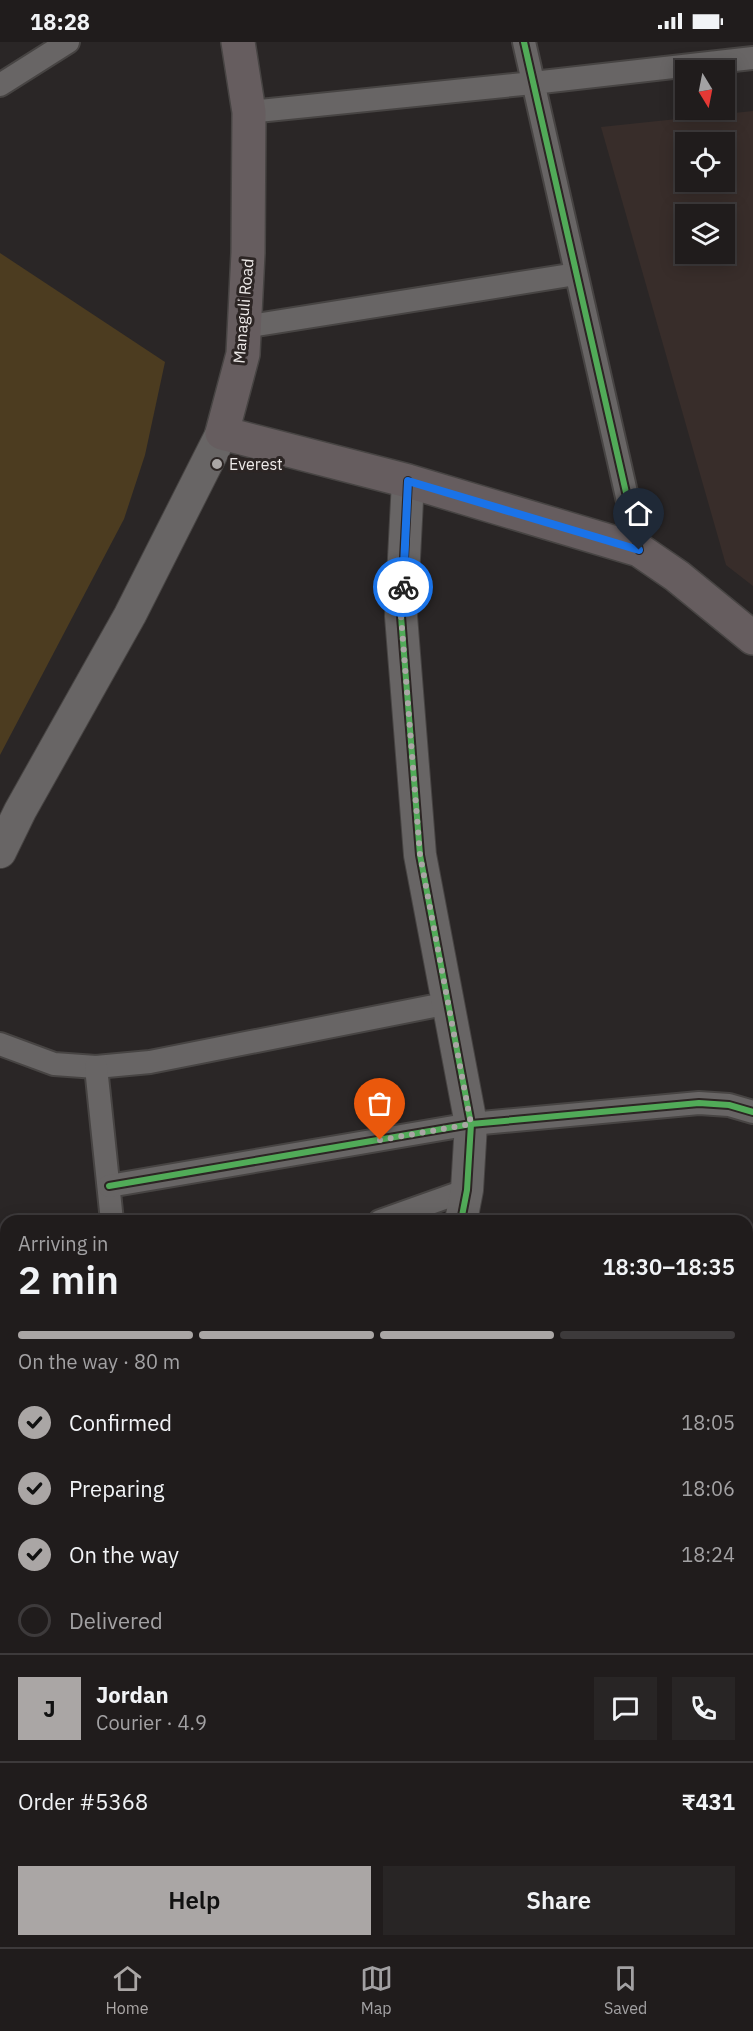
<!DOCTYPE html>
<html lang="en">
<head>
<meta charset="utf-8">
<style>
	body { margin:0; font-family:"IBM Plex Sans",sans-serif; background:#282525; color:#f1f3f6; height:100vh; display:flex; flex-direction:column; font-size:22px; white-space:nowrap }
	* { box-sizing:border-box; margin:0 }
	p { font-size:20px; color:#a2a1a3 }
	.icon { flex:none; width:33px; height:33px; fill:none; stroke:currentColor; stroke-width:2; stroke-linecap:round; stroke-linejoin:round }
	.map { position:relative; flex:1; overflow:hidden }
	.panel { position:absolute; left:0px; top:1173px; width:753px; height:732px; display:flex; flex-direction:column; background:#201c1c; border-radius:18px 18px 0 0; box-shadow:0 3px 15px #0003,0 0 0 2px #3d3a3b }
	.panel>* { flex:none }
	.needle { width:39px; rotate:170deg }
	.buttons { position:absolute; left:675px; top:18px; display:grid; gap:12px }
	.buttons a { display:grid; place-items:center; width:60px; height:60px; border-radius:0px; background:#201c1c; box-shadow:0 3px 15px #0003,0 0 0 2px #3d3a3b; font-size:30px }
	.pin { position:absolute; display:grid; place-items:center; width:51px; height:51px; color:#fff; margin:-62px -26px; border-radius:50% 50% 50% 0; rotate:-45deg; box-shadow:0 0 6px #0007 }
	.pin .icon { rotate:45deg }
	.courier { position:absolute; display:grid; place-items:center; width:60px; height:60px; margin:-30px; border:4px solid #1a73e8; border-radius:50%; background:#fff; color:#222; box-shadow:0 2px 8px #0007 }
	.head em { font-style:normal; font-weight:600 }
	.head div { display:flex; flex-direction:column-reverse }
	.head { display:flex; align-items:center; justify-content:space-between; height:102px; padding:0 18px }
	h1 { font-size:39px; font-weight:600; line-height:45px }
	.bar { display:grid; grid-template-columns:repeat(4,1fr); gap:9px 6px; align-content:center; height:72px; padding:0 18px }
	.bar i { height:8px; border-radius:4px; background:#3d3a3b }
	.bar .current { background:#aaa6a5 }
	.bar p { grid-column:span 4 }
	.line { display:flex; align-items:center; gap:15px; padding:0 18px; border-top:2px solid #3d3a3b }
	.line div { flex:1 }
	.round { display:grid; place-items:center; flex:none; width:63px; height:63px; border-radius:0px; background:#282525 }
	ol { padding:0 18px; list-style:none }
	li { display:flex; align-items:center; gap:18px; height:66px }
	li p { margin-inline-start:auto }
	li .icon { padding:6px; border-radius:50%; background:#aaa6a5; color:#111; stroke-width:4 }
	li:last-child { color:#a2a1a3 }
	li i { width:33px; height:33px; border:3px solid #3d3a3b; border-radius:50% }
	.primary-button { display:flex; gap:12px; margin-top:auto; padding:12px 18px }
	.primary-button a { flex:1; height:69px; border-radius:0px; background:#aaa6a5; color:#111; font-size:24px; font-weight:600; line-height:69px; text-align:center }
	.primary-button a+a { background:#282525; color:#f1f3f6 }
	.status { display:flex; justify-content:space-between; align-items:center; height:42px; padding:0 30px; background:#201c1c; direction:ltr }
	.status svg { height:16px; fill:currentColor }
	.menu { display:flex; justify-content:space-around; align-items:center; height:84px; border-top:2px solid #3d3a3b; background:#201c1c; font-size:16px; color:#a2a1a3 }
	.menu a { display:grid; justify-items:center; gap:3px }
	.menu .current { color:#aaa6a5 }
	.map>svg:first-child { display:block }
	.built { fill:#382d2a; fill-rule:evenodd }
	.green { fill:#4c3c20 }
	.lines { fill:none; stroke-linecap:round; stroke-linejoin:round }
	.street-casing { stroke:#474443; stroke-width:26 }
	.secondary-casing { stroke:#474443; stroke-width:34 }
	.primary-casing { stroke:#474443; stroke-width:36 }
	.street { stroke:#686565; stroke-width:22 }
	.secondary { stroke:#686565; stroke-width:32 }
	.primary { stroke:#665d5f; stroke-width:33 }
	.cycleway-casing { stroke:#2c2524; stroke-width:10 }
	.cycleway { stroke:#51ab58; stroke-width:6 }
	.done { stroke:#aaa6a5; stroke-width:6; stroke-dasharray:0 10.8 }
	.route { stroke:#1a73e8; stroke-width:8 }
	.poi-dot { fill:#aaa6a5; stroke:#2c2524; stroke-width:2 }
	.labels { text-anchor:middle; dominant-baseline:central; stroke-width:6; stroke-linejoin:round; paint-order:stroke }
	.street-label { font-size:16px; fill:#efebea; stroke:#2c2524 }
	.poi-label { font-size:16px; fill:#efebea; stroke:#2c2524; text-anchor:start }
</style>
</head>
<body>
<div class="status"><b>18:28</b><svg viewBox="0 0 49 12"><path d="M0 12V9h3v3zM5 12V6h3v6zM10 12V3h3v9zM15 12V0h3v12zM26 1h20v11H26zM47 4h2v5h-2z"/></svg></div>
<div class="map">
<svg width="753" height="1905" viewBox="0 0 753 1905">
	<rect width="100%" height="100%" fill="#2a2626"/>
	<path class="built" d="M753,69V544L726,523L601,85ZM686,100H724V140H686ZM686,172H724V212H686Z"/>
	<path class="green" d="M0,211L165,320L145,413L124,477L0,713Z"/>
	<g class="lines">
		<defs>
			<g id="street">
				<path d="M524,0L639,508"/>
				<path d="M0,43L68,0"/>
				<path d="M249,70L533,41L753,16"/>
				<path d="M244,285L576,232"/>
				<path d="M0,1002L54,1022L96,1025L150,1020L449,961"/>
				<path d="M96,1025L112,1179"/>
				<path d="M109,1144L471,1082L699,1061L729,1063L753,1070"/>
				<path d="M380,1179L467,1148"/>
				<path d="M0,1264H6"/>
				<path d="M0,1796L6,1804"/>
				<path d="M0,1869L6,1866"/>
				<path d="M77,1899L82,1905"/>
				<path d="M522,1899L523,1905"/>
			</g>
			<g id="secondary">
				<path d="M408,439L401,574L420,813L471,1082L467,1148L461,1179"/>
				<path d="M0,810L20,769L130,573L222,391"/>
			</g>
			<g id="primary">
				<path d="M238,0L249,70L248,211L243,312L222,391L408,439L639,508L677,534L753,596"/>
				<path d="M747,1528H753"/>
				<path d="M0,1546H6"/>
				<path d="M747,1573H753"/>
				<path d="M0,1594H6"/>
			</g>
		</defs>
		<use href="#street" class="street-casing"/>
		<use href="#secondary" class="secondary-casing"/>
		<use href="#primary" class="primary-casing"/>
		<use href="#street" class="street"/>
		<use href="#secondary" class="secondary"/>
		<use href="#primary" class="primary"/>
		<defs>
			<g id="cycleway">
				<path d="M524,0L639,508"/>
				<path d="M408,439L401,574L420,813L471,1082L467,1148L461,1179"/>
				<path d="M109,1144L471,1082L699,1061L729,1063L753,1070"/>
			</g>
		</defs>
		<use href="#cycleway" class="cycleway-casing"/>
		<use href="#cycleway" class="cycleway"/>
	</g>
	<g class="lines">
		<path class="done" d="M380,1098L471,1082L420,813L401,574L403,545"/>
		<path class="route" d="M403,545L408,439L639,508"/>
	</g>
	<circle class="poi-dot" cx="217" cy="422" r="6"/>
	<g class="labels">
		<g class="street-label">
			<text transform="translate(243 269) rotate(-85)">Managuli Road</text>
		</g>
		<g class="poi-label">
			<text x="229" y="422">Everest</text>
		</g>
	</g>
</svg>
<div class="buttons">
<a><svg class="needle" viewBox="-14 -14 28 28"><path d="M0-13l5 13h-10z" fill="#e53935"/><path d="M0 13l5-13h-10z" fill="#a2a1a3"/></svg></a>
<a><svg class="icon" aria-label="locate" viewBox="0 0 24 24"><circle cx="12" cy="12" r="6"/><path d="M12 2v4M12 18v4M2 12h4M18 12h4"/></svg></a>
<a><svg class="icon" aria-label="layers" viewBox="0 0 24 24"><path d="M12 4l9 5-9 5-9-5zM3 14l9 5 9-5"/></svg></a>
</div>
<div class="pin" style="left:380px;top:1098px;background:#ea580c"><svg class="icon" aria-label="bag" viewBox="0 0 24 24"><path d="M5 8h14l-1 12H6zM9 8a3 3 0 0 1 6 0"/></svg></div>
<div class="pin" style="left:639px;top:508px;background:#1f2937"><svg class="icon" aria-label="home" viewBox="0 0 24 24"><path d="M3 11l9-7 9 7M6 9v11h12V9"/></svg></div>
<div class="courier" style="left:403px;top:545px"><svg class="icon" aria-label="bike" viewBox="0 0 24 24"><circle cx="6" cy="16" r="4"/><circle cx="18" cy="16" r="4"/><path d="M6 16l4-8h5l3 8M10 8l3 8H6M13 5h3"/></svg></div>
<section class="panel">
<div class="head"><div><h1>2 min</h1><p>Arriving in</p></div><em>18:30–18:35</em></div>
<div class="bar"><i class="current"></i><i class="current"></i><i class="current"></i><i></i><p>On the way · 80 m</p></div>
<ol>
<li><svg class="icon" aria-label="check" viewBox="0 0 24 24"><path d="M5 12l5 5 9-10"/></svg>Confirmed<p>18:05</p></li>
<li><svg class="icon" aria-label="check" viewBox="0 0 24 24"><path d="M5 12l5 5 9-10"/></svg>Preparing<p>18:06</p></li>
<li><svg class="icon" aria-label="check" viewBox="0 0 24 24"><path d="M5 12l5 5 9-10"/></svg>On the way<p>18:24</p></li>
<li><i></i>Delivered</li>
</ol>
<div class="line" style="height:108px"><b class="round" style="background:#aaa6a5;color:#111">J</b><div><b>Jordan</b><p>Courier · 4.9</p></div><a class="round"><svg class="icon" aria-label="chat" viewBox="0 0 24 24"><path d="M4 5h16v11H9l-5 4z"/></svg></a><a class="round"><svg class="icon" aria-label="phone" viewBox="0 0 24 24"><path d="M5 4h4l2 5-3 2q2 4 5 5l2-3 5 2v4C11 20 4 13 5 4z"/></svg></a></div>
<div class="line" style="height:78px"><div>Order #5368</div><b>₹431</b></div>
<div class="primary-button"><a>Help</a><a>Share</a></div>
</section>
</div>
<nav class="menu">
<a class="current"><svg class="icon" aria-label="home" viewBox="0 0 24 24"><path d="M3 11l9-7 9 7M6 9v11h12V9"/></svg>Home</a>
<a><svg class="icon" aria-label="map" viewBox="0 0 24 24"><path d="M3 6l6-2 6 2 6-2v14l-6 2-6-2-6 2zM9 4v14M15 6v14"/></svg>Map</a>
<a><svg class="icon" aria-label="saved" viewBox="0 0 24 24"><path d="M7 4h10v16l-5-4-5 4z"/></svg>Saved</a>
</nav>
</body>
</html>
